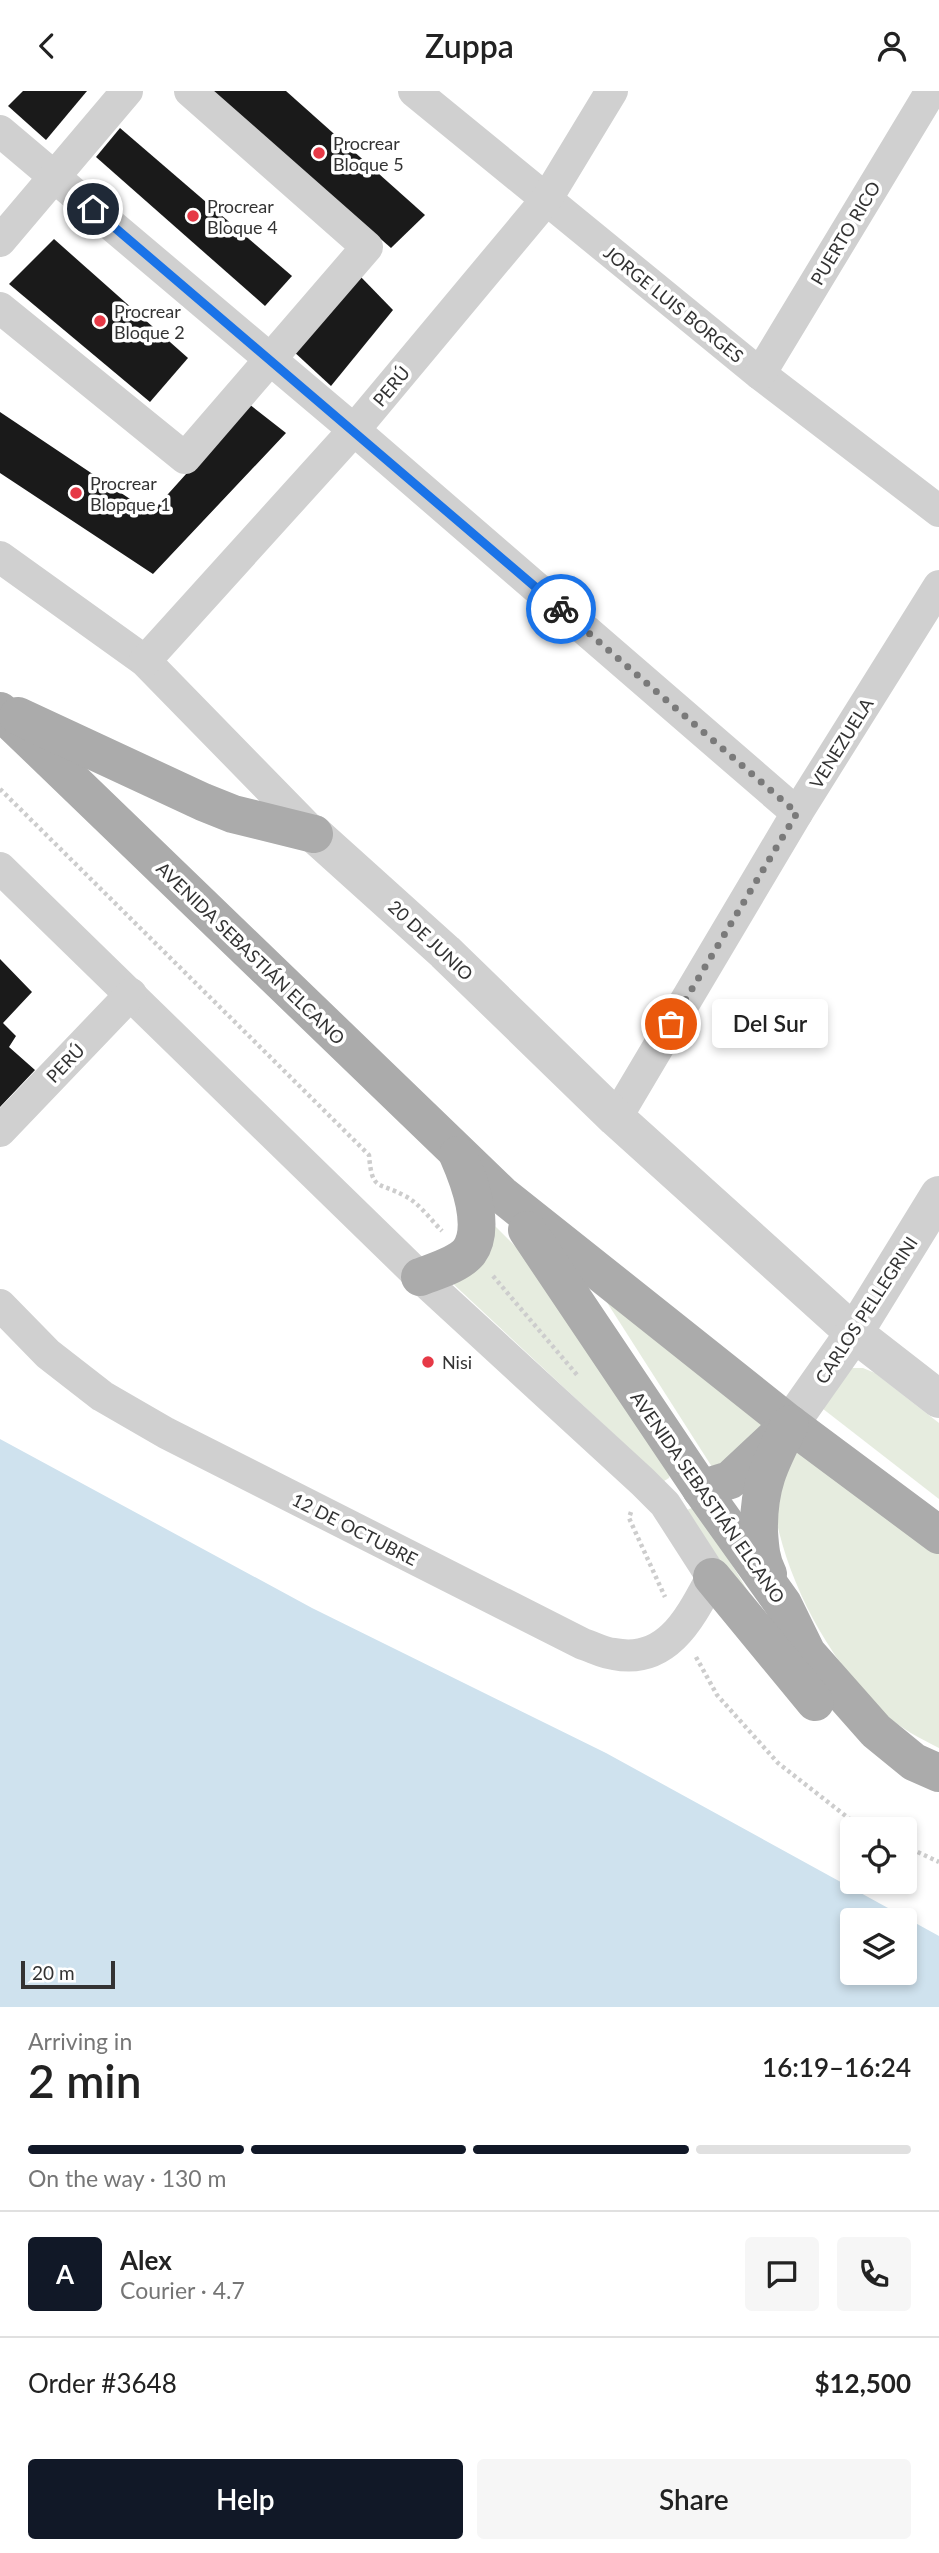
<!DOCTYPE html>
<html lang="en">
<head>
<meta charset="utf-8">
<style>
	body { margin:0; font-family:Lato,sans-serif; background:#f6f6f6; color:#222; height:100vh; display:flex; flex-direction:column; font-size:26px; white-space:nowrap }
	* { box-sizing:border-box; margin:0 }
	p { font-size:23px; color:#767676 }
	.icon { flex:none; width:38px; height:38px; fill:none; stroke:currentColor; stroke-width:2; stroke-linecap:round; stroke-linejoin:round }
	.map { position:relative; height:1916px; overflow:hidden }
	.sheet { display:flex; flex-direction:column; background:#fff; flex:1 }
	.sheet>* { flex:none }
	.fabs { position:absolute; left:840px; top:1726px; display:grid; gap:14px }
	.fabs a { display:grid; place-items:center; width:77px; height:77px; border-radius:7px; background:#fff; box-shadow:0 4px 10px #0003; font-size:35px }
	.scale { position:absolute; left:21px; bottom:18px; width:94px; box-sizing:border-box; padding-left:7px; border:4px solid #333; border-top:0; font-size:19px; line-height:24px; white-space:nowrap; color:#333; -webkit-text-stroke:5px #fff; paint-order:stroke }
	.pin { position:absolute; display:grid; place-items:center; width:60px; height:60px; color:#fff; margin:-30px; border:4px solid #fff; border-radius:50%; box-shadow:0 2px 7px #0007 }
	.courier { position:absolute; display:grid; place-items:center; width:70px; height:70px; margin:-35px; border:5px solid #1a73e8; border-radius:50%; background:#fff; color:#222; box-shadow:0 2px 9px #0007 }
	.bubble { position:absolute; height:49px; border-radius:7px; background:#fff; box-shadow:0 4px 10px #0003; font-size:23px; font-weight:600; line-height:49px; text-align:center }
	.overview em { font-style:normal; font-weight:600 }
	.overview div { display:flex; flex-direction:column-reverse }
	.overview { display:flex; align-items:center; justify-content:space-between; height:119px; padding:0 28px }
	h1 { font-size:46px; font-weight:600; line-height:52px }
	.bar { display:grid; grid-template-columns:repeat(4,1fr); gap:10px 7px; align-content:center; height:84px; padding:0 28px }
	.bar i { height:9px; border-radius:5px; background:#e0e0e0 }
	.bar .selected { background:#111827 }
	.bar p { grid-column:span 4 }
	.line { display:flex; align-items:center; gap:18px; padding:0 28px; border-top:2px solid #e0e0e0 }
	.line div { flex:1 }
	.round { display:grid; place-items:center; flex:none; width:74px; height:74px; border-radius:7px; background:#f6f6f6 }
	.action { display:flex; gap:14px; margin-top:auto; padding:14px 28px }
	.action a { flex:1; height:80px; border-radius:7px; background:#111827; color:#fff; font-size:28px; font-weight:600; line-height:80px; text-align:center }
	.action a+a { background:#f6f6f6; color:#222 }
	header { display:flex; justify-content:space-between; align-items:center; height:91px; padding:0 28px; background:#fff; font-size:32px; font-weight:600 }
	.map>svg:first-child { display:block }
	.green { fill:#e6ecdf }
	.water { fill:#cfe2ee; fill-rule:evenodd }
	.building { fill:#1a1a1a }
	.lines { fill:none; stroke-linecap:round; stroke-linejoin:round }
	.path { stroke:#cdcdcd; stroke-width:4.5; stroke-dasharray:3.5 3.5; stroke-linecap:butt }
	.minor { stroke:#d0d0d0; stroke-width:32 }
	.tertiary { stroke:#d0d0d0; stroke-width:38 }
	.primary { stroke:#ababab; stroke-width:38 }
	.done { stroke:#7a7a7a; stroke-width:7; stroke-dasharray:0 12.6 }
	.route { stroke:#1a73e8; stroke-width:9 }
	.poi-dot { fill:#e63946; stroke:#fff; stroke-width:2.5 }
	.labels { text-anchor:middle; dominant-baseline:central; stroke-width:7; stroke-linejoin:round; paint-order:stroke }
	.poi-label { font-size:18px; fill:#333; stroke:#fff; text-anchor:start }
	.street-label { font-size:18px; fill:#333; stroke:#fff }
</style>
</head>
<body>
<header><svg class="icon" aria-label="back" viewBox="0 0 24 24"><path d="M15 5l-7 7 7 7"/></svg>Zuppa<svg class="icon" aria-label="person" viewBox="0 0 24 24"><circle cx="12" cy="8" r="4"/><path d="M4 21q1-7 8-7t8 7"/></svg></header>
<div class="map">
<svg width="939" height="1916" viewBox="0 0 939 1916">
	<rect width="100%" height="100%" fill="#fff"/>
	<g class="green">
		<path d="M494,1134L534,1174L671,1379L669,1387L664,1390L449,1189Z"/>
		<path d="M585,1177L774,1335L714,1379Z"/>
		<path d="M851,1277H863L875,1282L939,1332V1408L818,1314Z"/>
		<path d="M795,1349L939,1459V1657C921,1648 900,1637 885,1623C835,1576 796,1508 779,1441C776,1428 772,1411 775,1399C778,1382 789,1365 795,1349Z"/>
		<path d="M694,1416L700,1421L777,1548L737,1502L687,1419Z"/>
	</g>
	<path class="water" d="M0,1348L312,1517L606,1662L939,1845V1916H0ZM852,1829H905V1881H852Z"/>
	<g class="building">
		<path d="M23,0H87L46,49L8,15Z"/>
		<path d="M213,0H286L425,124L391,157Z"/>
		<path d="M120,37L292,185L265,215L96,66Z"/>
		<path d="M54,148L188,267L150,311L9,193Z"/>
		<path d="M359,184L393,219L331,295L292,259Z"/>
		<path d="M249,313L286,342L153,483L0,382V321L151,422Z"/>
		<path d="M0,868L32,901L3,932L16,945L9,956L35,979L0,1016Z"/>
	</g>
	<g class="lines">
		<g class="path">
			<path d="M0,698L369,1064C372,1101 378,1090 405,1105C419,1112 431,1129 442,1140"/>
			<path d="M493,1185L578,1285"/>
			<path d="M631,1421L629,1427L665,1506"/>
			<path d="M696,1566L717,1604L778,1672L856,1733L867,1738"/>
			<path d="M905,1755L939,1771"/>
		</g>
		<g class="minor">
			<path d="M414,0L760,283L939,420"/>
			<path d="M0,40L354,339L797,722"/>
			<path d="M0,150L127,0"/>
			<path d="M0,217L185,367L367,156L190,0"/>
			<path d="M760,283L931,0"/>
			<path d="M0,466L145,570L314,743"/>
			<path d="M145,570L354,339L546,109L612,0"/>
			<path d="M0,777L420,1186L643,1391L665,1413L712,1486C691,1525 668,1574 614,1563C603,1562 593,1556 583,1553L166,1342L102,1305L48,1263L0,1214"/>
			<path d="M616,1027L797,722L939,495"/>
			<path d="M0,1040L131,903"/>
		</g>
		<g class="tertiary">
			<path d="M314,743L445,861L616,1027L854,1242L939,1308"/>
			<path d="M790,1333L854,1242L939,1104"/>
		</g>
		<g class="primary">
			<path d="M0,620L501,1103L790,1333L939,1444"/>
			<path d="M18,625L203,711L233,723L314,743"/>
			<path d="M527,1139L701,1398L783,1513L807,1562L876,1640L914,1671L939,1682"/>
			<path d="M420,1186C435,1180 458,1174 469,1161C487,1136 469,1089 458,1064"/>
			<path d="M701,1398L730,1389L776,1346"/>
			<path d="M768,1483C761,1470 760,1456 759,1441C758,1395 770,1372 790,1333"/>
			<path d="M712,1486L815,1611"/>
		</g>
	</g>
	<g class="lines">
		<path class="done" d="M561,518L797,722L671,933"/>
		<path class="route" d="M93,118L561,518"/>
	</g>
	<g class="poi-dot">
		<circle cx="319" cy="62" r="7"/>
		<circle cx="193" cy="125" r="7"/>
		<circle cx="100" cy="230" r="7"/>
		<circle cx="76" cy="402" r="7"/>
		<circle cx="428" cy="1271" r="7"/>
	</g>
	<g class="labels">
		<g class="poi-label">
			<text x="333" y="52">Procrear<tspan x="333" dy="21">Bloque 5</tspan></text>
			<text x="207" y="115">Procrear<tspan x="207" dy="21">Bloque 4</tspan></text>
			<text x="114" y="220">Procrear<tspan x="114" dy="21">Bloque 2</tspan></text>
			<text x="90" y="392">Procrear<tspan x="90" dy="21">Blopque 1</tspan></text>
			<text x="442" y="1271">Nisi</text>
		</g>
		<g class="street-label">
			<text transform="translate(845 142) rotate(-59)">PUERTO RICO</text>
			<text transform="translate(674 213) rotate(39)">JORGE LUIS BORGES</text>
			<text transform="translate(391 295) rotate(-50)">PERÚ</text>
			<text transform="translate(841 652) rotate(-58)">VENEZUELA</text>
			<text transform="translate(431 849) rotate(43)">20 DE JUNIO</text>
			<text transform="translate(251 862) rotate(44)">AVENIDA SEBASTIÁN ELCANO</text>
			<text transform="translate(65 972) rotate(-46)">PERÚ</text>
			<text transform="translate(866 1219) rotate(-57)">CARLOS PELLEGRINI</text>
			<text transform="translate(708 1406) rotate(55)">AVENIDA SEBASTIÁN ELCANO</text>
			<text transform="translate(355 1438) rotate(27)">12 DE OCTUBRE</text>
		</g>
	</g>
</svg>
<div class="fabs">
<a><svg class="icon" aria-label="locate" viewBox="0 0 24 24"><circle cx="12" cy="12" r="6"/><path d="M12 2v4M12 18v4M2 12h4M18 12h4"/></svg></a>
<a><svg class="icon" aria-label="layers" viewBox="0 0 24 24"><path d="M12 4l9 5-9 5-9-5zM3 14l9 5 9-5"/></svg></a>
</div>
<div class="scale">20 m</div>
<div class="pin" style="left:671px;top:933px;background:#ea580c"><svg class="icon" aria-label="bag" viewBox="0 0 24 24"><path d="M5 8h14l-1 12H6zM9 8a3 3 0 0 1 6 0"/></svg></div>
<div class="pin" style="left:93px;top:118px;background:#1f2937"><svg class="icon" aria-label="home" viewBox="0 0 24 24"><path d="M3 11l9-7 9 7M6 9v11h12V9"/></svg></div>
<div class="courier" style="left:561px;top:518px"><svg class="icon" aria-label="bike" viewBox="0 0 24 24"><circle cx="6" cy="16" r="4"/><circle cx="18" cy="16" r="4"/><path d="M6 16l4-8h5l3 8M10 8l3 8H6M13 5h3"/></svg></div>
<div class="bubble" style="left:712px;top:908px;width:116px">Del Sur</div>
</div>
<section class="sheet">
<div class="overview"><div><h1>2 min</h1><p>Arriving in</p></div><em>16:19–16:24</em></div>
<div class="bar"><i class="selected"></i><i class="selected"></i><i class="selected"></i><i></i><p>On the way · 130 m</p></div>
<div class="line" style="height:126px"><b class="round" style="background:#111827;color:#fff">A</b><div><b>Alex</b><p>Courier · 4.7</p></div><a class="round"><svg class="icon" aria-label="chat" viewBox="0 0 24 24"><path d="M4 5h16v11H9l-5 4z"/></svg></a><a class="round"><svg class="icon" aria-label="phone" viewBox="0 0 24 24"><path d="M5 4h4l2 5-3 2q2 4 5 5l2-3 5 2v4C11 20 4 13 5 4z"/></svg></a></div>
<div class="line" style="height:91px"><div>Order #3648</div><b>$12,500</b></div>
<div class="action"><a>Help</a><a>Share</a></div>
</section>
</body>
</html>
